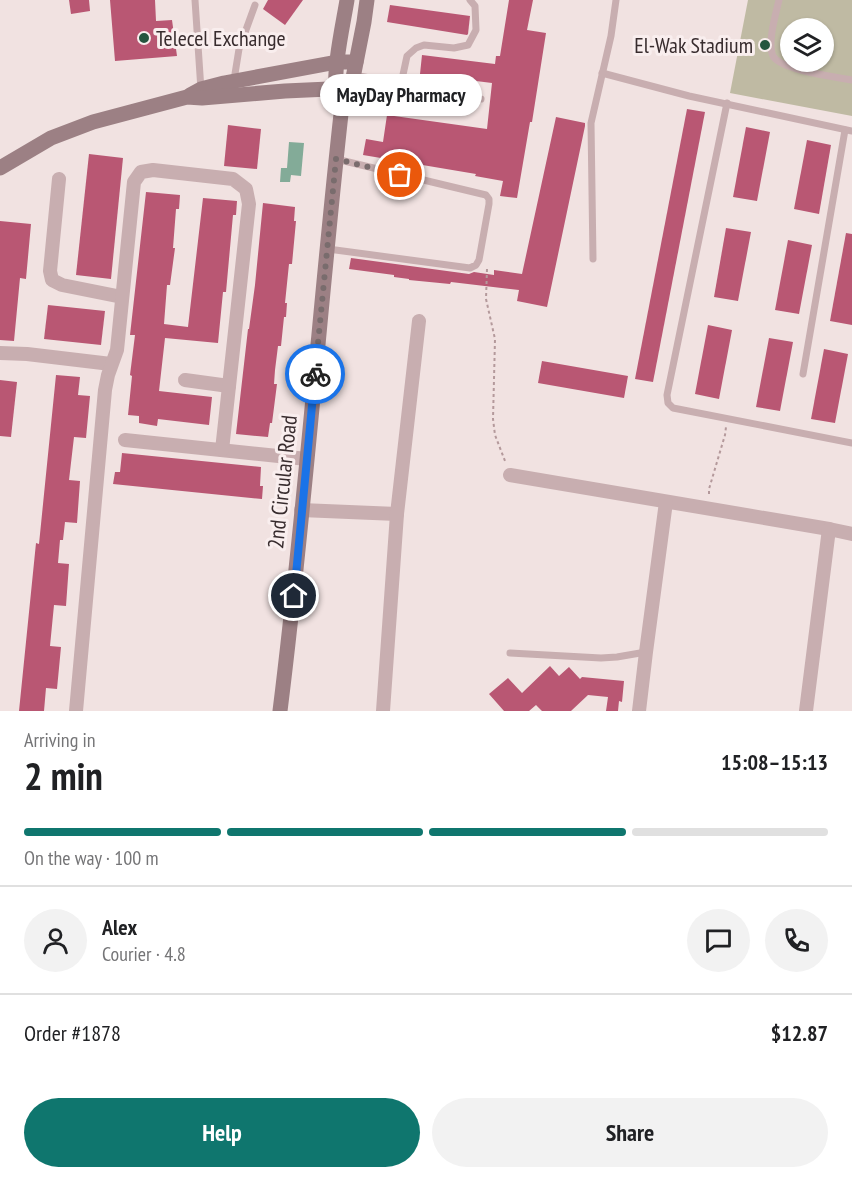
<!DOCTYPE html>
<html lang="en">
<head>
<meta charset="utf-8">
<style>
	body { margin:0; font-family:"PT Sans Narrow",sans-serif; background:#f2f2f2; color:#202124; height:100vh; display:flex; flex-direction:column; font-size:22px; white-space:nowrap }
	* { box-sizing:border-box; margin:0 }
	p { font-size:20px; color:#757577 }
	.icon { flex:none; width:33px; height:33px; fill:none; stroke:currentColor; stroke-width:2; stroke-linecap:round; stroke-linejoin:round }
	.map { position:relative; height:711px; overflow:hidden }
	.details { display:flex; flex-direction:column; background:#fff; flex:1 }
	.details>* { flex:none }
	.buttons { position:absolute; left:780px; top:18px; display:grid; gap:12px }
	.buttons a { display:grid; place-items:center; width:54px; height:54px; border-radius:50%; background:#fff; box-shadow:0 2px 4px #0004; font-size:30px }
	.pin { position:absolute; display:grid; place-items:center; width:51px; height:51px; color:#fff; margin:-26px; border:3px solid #fff; border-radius:50%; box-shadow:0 2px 6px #0007 }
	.courier { position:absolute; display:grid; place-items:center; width:60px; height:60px; margin:-30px; border:4px solid #1a73e8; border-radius:50%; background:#fff; color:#222; box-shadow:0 2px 8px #0007 }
	.bubble { position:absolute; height:42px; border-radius:21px; background:#fff; box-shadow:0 2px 4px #0004; font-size:20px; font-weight:600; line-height:42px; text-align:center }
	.overview em { font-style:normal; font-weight:600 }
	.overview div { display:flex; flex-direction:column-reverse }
	.overview { display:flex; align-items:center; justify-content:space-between; height:102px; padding:0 24px }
	h1 { font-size:39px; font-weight:600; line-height:45px }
	.bar { display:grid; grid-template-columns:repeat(4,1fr); gap:9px 6px; align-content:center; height:72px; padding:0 24px }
	.bar i { height:8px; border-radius:4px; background:#e0e0e0 }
	.bar .selected { background:#0f766e }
	.bar p { grid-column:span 4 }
	.line { display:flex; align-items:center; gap:15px; padding:0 24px; border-top:2px solid #e0e0e0 }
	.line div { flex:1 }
	.round { display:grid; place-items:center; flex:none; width:63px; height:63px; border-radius:32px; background:#f2f2f2 }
	.button { display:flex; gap:12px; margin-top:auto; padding:12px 24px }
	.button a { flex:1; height:69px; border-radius:36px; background:#0f766e; color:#fff; font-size:24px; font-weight:600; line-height:69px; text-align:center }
	.button a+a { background:#f2f2f2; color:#202124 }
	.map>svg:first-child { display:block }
	.green { fill:#bfbaa3; fill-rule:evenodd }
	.water { fill:#83ab98 }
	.building { fill:#b95773 }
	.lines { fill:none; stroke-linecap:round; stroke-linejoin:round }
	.path { stroke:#b4999b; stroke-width:2; stroke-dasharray:3 3; stroke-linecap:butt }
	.lane { stroke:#c8aeb0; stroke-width:7 }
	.street { stroke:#c8aeb0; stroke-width:14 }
	.secondary { stroke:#9c8084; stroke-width:15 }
	.done { stroke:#796c6d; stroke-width:6; stroke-dasharray:0 10.8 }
	.route { stroke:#1a73e8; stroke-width:8 }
	.poi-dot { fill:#25553f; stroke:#f9eeee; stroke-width:2 }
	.labels { text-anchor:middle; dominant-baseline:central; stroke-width:6; stroke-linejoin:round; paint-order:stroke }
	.poi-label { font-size:22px; fill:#382c2e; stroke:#f9eeee; text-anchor:start }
	.street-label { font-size:22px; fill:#382c2e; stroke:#f9eeee }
</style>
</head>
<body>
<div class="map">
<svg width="852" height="711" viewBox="0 0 852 711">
	<rect width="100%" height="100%" fill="#f1e2e1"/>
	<path class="green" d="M748,0H852V116L730,93ZM790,28H824V62H790Z"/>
	<path class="water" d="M289,142L304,143L301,176L291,175L290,182H280L281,168H287Z"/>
	<g class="building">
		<path d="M69,0H89L90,11L71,14Z"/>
		<path d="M110,0H155L156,21L172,20L177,56L115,61Z"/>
		<path d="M268,0H303L285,25L263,9Z"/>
		<path d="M509,0H533L527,30L546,33L532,122H530L517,198L500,196L503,181L475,176L476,174L363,155L366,139L383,142L387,115L487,129L492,83L420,74L422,55L495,64L496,56H500Z"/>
		<path d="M390,5L470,16L468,34L467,35L387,22Z"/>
		<path d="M687,109L705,112L653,382L635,379Z"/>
		<path d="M556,117L585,123V126L547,307L517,301L519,290L451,282L450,284L409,280V279L394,277V275L349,269L351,258L469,274L474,272L494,275V270L522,274Z"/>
		<path d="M228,125L261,129L257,169L224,166Z"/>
		<path d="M746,127L770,132L757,201L733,197Z"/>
		<path d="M807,140L831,145L819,214L794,209Z"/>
		<path d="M89,154L123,158L111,279L76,275Z"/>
		<path d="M146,192L180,195L179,209H176L173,248H175L170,285H167L164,324L188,327L203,198L237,201L236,215H233L226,292H223L218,343L165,338L159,391L212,397L209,425L158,419L157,426L139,423V416L128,415L132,376L130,375L135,335H130Z"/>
		<path d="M263,203L295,207L294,221H296L292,264H289L285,303H287L286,317H284L281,346H278L275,370L274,384H277L272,423H270L268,437L236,434L248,329H249L255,285Z"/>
		<path d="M0,221L31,224L26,279L20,278L14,341L0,340Z"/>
		<path d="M726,228L751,232L738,301L714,297Z"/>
		<path d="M846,233L852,234V325L830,321Z"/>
		<path d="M788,240L812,245L799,314L775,310Z"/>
		<path d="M48,305L105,311L101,345L44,339Z"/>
		<path d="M708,325L732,330L719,399L695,394Z"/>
		<path d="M769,338L793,342L780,411L756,407Z"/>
		<path d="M824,349L848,354L835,423L811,419Z"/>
		<path d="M542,361L628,376L624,398L538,383Z"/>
		<path d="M56,375L80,377L78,395L90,396L86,438L74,437L69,480L80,481L77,523L65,522L63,540H60L58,563L69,564L66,606L54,605L50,646L61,647L57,689L46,688L44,711H19L36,543L39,544Z"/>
		<path d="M0,380L17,382L11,437L0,436Z"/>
		<path d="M122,453L261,467L260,486H263L262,499L113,484L115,472H120Z"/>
		<path d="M550,666L559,676L569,667L580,679L582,677L624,681L622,702L619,701L618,711H606L608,697L588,695L571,711H542L536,705L529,711H504L489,694L508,678L522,693Z"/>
	</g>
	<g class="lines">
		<g class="path">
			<path d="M487,269L486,299L495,339L493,419L495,435L505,461"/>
			<path d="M709,494V489L725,435L726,427"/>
		</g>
		<g class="lane">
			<path d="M195,0L201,90"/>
			<path d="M779,0C776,13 767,43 773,56C780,70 836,77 852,80"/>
			<path d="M602,73L689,96L852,131"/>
			<path d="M354,75L481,99"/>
			<path d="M234,80L239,49L255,5"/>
			<path d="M401,84L407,56L416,48L424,45L454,48L468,45L476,30L475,6L470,0"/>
			<path d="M727,103L667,395L668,403L673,408L852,443"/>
			<path d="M328,249L470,268L476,265L479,260L489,204V199L486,195L336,159"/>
			<path d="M593,259L591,123L611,36L616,0"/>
			<path d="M803,374L845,130"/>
			<path d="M510,653L601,658L617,657L646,652"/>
		</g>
		<g class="street">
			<path d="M59,179L50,271L52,280L62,285L122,297"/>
			<path d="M0,353L27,354L111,364"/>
			<path d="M185,380L229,386"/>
			<path d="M125,440L307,459"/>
			<path d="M510,475L829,529L852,534"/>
			<path d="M301,510L397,514"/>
			<path d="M76,711L105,390L108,375L117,350L134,182L141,172L153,170L233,179L246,189L249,204L222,450"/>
			<path d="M383,711L397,514L419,321"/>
			<path d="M639,711L646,652L666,502"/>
			<path d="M806,711L829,529"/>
		</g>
		<g class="secondary">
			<path d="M190,95L201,89L224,83L337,62H356"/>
			<path d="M337,96C332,72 343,25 347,0"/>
			<path d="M0,168L51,138L93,122L187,97L202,98L285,91L351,88"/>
			<path d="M280,711C305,512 319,313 341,114L351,88L364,22L367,0"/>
		</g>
	</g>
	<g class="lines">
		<path class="done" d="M315,374L336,159L400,175"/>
		<path class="route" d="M294,596L315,374"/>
	</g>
	<g class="poi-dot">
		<circle cx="144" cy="38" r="6"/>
		<circle cx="765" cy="45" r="6"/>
	</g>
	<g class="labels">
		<g class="poi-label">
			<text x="156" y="38">Telecel Exchange</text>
			<text x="753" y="45" text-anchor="end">El-Wak Stadium</text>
		</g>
		<g class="street-label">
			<text transform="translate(282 482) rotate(-84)">2nd Circular Road</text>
		</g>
	</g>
</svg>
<div class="buttons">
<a><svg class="icon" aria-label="layers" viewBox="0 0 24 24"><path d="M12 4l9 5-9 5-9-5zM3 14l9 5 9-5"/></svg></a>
</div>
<div class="pin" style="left:400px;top:175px;background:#ea580c"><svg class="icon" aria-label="bag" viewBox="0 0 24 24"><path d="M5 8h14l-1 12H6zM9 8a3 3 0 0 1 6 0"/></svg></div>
<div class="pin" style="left:294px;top:596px;background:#1f2937"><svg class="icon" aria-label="home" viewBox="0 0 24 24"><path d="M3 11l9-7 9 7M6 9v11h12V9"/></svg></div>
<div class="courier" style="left:315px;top:374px"><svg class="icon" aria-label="bike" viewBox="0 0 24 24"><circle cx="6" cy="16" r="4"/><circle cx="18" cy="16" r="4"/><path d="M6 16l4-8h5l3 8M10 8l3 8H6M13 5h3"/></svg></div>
<div class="bubble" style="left:320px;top:74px;width:162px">MayDay Pharmacy</div>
</div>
<section class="details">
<div class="overview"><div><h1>2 min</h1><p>Arriving in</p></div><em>15:08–15:13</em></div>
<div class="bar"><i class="selected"></i><i class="selected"></i><i class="selected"></i><i></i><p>On the way · 100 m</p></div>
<div class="line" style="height:108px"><a class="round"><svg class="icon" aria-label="person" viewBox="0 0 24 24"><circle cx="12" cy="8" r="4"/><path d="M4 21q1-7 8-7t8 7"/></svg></a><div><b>Alex</b><p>Courier · 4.8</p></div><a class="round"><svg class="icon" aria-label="chat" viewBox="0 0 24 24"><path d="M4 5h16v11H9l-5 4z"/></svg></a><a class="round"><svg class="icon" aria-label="phone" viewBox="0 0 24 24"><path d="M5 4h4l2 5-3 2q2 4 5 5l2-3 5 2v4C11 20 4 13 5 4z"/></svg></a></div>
<div class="line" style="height:78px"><div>Order #1878</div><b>$12.87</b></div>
<div class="button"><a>Help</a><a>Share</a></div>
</section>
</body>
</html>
